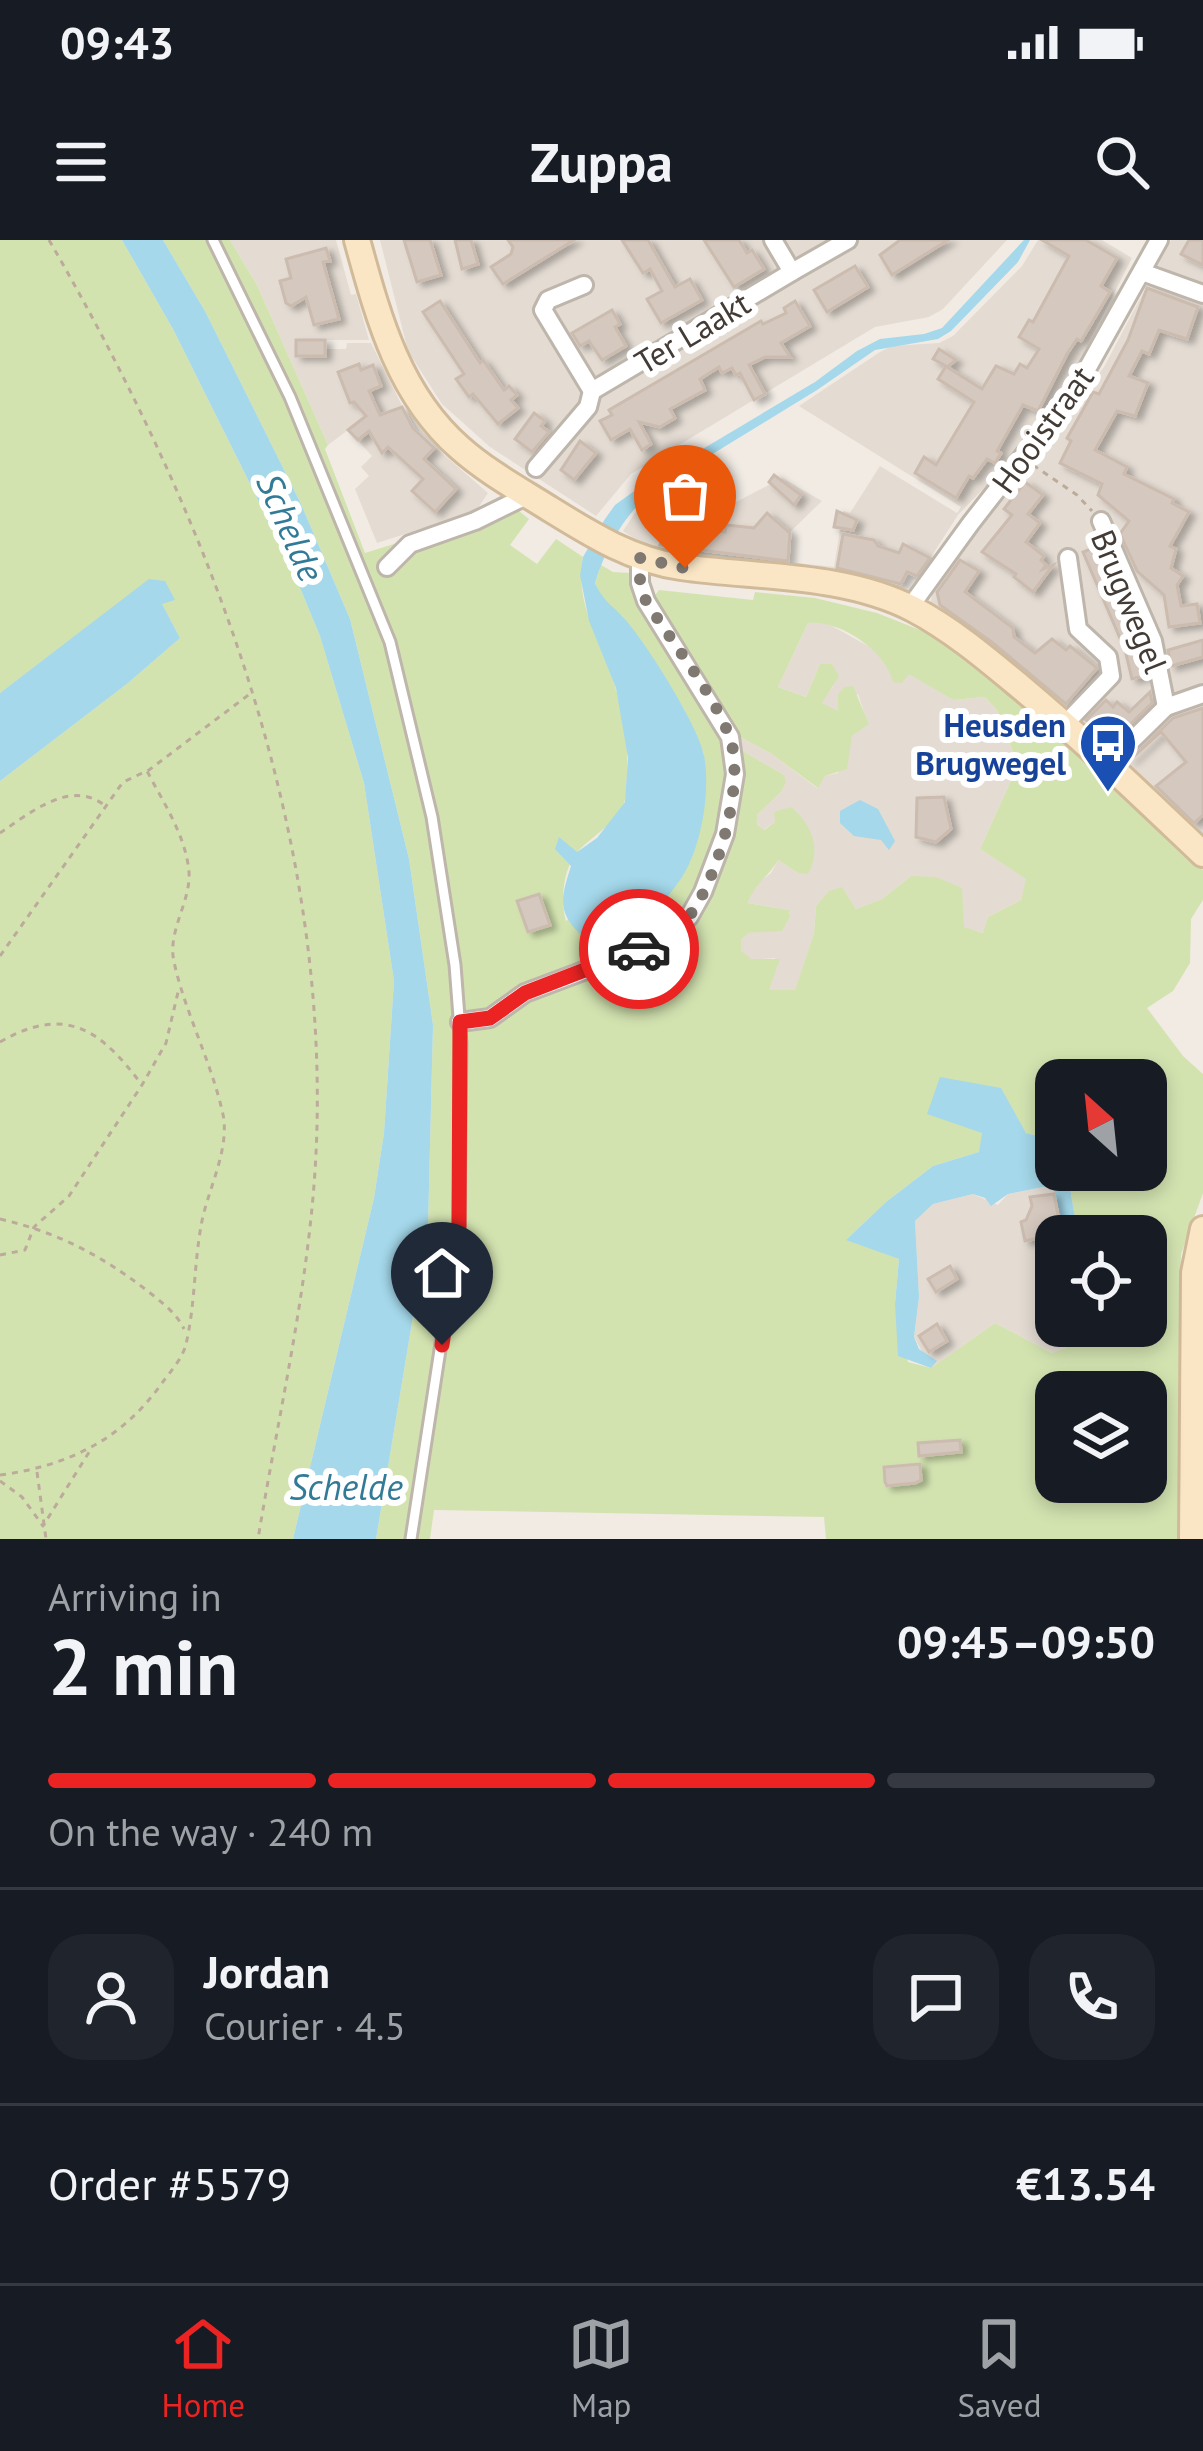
<!DOCTYPE html>
<html lang="en">
<head>
<meta charset="utf-8">
<style>
	body { margin:0; font-family:"PT Sans",sans-serif; background:#20242c; color:#f1f3f6; height:100vh; display:flex; flex-direction:column; font-size:45px; white-space:nowrap }
	* { box-sizing:border-box; margin:0 }
	p { font-size:39px; color:#9ea1a6 }
	.icon { flex:none; width:66px; height:66px; fill:none; stroke:currentColor; stroke-width:2; stroke-linecap:round; stroke-linejoin:round }
	.map { position:relative; height:1299px; overflow:hidden }
	.sheet { display:flex; flex-direction:column; background:#171b24; flex:1 }
	.sheet>* { flex:none }
	.needle { width:78px; rotate:333deg }
	.buttons { position:absolute; left:1035px; top:819px; display:grid; gap:24px }
	.buttons a { display:grid; place-items:center; width:132px; height:132px; border-radius:24px; background:#171b24; box-shadow:0 6px 18px #0003; font-size:60px }
	.pin { position:absolute; display:grid; place-items:center; width:102px; height:102px; color:#fff; margin:-123px -51px; border-radius:50% 50% 50% 0; rotate:-45deg; box-shadow:0 0 12px #0007 }
	.pin .icon { rotate:45deg }
	.courier { position:absolute; display:grid; place-items:center; width:120px; height:120px; margin:-60px; border:9px solid #eb2322; border-radius:50%; background:#fff; color:#222; box-shadow:0 3px 15px #0007 }
	.head em { font-style:normal; font-weight:800 }
	.head div { display:flex; flex-direction:column-reverse }
	.head { display:flex; align-items:center; justify-content:space-between; height:204px; padding:0 48px }
	h1 { font-size:78px; font-weight:800; line-height:90px }
	.bar { display:grid; grid-template-columns:repeat(4,1fr); gap:18px 12px; align-content:center; height:144px; padding:0 48px }
	.bar i { height:15px; border-radius:9px; background:#363941 }
	.bar .on { background:#eb2322 }
	.bar p { grid-column:span 4 }
	.line { display:flex; align-items:center; gap:30px; padding:0 48px; border-top:3px solid #363941 }
	.line div { flex:1 }
	.round { display:grid; place-items:center; flex:none; width:126px; height:126px; border-radius:36px; background:#20242c }
	.status { display:flex; justify-content:space-between; align-items:center; height:84px; padding:0 60px; background:#171b24; direction:ltr }
	.status svg { height:33px; fill:currentColor }
	header { display:flex; justify-content:space-between; align-items:center; height:156px; padding:0 48px; background:#171b24; font-size:54px; font-weight:800 }
	.tabs { display:flex; justify-content:space-around; align-items:center; height:168px; border-top:3px solid #363941; background:#171b24; font-size:33px; color:#9ea1a6 }
	.tabs a { display:grid; justify-items:center; gap:6px }
	.tabs .on { color:#eb2322 }
	.map>svg:first-child { display:block }
	.residential { fill:#e4dcd3 }
	.green { fill:#d3e3b0; fill-rule:evenodd }
	.water { fill:#a4d8ea }
	.building { fill:#d5c8be; stroke:#ccbcaf; stroke-width:3; filter:url(#shadow) }
	.lines { fill:none; stroke-linecap:round; stroke-linejoin:round }
	.lane-casing { stroke:#beb5ab; stroke-width:15 }
	.street-casing { stroke:#beb5ab; stroke-width:22 }
	.secondary-casing { stroke:#d1ba99; stroke-width:30 }
	.path { stroke:#bcab9a; stroke-width:3; stroke-dasharray:6 6; stroke-linecap:butt }
	.lane { stroke:#fff; stroke-width:9 }
	.street { stroke:#fff; stroke-width:16 }
	.secondary { stroke:#fae6c5; stroke-width:24 }
	.done { stroke:#807972; stroke-width:12; stroke-dasharray:0 21.6 }
	.route { stroke:#eb2322; stroke-width:15 }
	.labels { text-anchor:middle; dominant-baseline:central; stroke-width:12; stroke-linejoin:round; paint-order:stroke }
	.street-label { font-size:33px; fill:#433b35; stroke:#fff }
	.transit-label { font-size:33px; font-weight:bold; fill:#164399; stroke:#fff; text-anchor:end }
	.water-label { font-size:36px; font-style:italic; fill:#327b97; stroke:#fff }
</style>
</head>
<body>
<div class="status"><b>09:43</b><svg viewBox="0 0 49 12"><path d="M0 12V9h3v3zM5 12V6h3v6zM10 12V3h3v9zM15 12V0h3v12zM26 1h20v11H26zM47 4h2v5h-2z"/></svg></div>
<header><svg class="icon" aria-label="menu" viewBox="0 0 24 24"><path d="M4 6h16M4 12h16M4 18h16"/></svg>Zuppa<svg class="icon" aria-label="search" viewBox="0 0 24 24"><circle cx="10" cy="10" r="6"/><path d="M15 15l6 6"/></svg></header>
<div class="map">
<svg width="1203" height="1299" viewBox="0 0 1203 1299">
	<defs>
		<filter id="shadow"><feDropShadow dx="6" dy="4" stdDeviation="3" flood-color="#0004"/></filter>
	</defs>
	<rect width="100%" height="100%" fill="#f1ebe4"/>
	<g class="residential">
		<path d="M230,0H336L351,55L356,54L369,100H327L326,109H346L347,103H371L413,188L488,253L476,271L377,303L355,249L369,236L361,227L372,216L348,190L328,205L257,45Z"/>
		<path d="M380,0H1007L943,69L929,77L875,87L631,234L596,276L490,207L442,164L408,111Z"/>
		<path d="M1038,0H1102L1132,18L1067,146L1019,212L958,275L918,337L907,332L899,344L817,326L706,321L654,311L623,291L639,267L671,243L682,261L700,252L736,262L782,238L822,261L790,292L788,322L834,327L843,271L850,273L880,226L957,273L961,267L799,166L880,112L892,106L939,103L953,96L1022,26Z"/>
		<path d="M1171,0H1203V604L929,366L935,346L1104,127Z"/>
		<path d="M823,381L879,412L891,433H909L953,460L985,457L997,470L1018,525L980,609L1027,639L1021,660L988,677L984,693L964,688L911,636L882,659L856,669L842,648L830,651L816,666L814,693L795,751L768,750L775,718L751,720L741,710V700L747,693L782,690L790,677L789,670L748,663L753,647L771,633L778,620L798,633L775,582L763,590L757,583V575L781,552L784,535L743,511L738,496L770,513L817,548L825,536L838,533L852,496L868,484L858,454L839,472L827,469L822,463L823,456L833,447L820,424L806,457L778,447L808,383Z"/>
		<path d="M1054,945L1066,996H1056V1086H1093L1095,1096L1052,1113L995,1083L931,1128L914,1097L919,1057L915,981L933,964L973,954L998,965L1008,954Z"/>
	</g>
	<g class="green">
		<path d="M0,0H122L173,89L291,326L320,396L364,543L394,741L384,893L374,958L293,1299H0V541L128,443L180,398L149,340L0,453Z"/>
		<path d="M163,0H230L257,45L328,205L325,209L365,313L410,299L428,306L519,271L529,279L510,305L537,324L556,299L583,317C574,361 600,402 614,443C623,470 629,507 627,535C626,544 627,556 624,563C615,584 594,595 579,610C563,627 560,660 566,681L704,563V514L684,469L624,378L602,360L595,343L601,325L613,332L630,333C650,390 691,433 716,487C745,548 713,649 661,690C627,718 578,735 538,755L605,727L604,740L598,748L637,749L647,715C719,692 745,578 743,511L784,535L786,542L781,552L757,575V584L764,590L775,582L774,572L791,567C812,584 822,610 808,634L798,633L778,620C768,638 754,644 748,663L789,670L790,677L782,691L748,693L741,700V710L751,719H780L769,750H795L814,693L816,666L829,651L842,647L856,669L882,659L911,636L936,637L962,648L964,687L983,693L988,677L1021,660L1026,639L980,609L1018,525L997,470L985,457L953,460L909,434L902,443L893,442C885,410 840,380 808,383L778,447L806,457L820,424H832L839,436L822,463L838,471V454L845,447L853,446L869,484L852,496L847,529L825,536L818,548L770,513L738,496L710,445L656,364L654,357L659,350L753,360L755,352L815,358L877,373L930,394L1015,458L1203,630V660L1191,679L1190,723L1173,751L1147,768L1183,816L1203,834V953L1181,1014L1180,1043L1200,1045L1203,1299H826L824,1277L434,1270L430,1299H376L428,986L433,785L409,619L350,379L301,264L206,73ZM1056,840H1146V930H1067L1078,996H1146V1086H1093L1095,1096L1052,1113L995,1083L931,1128L908,1122L895,1064L899,1019L847,999L886,962L933,926L979,912L1000,848L1026,893L1056,901ZM1056,1152H1146V1242H1056Z"/>
	</g>
	<g class="water">
		<path d="M122,0H163L206,73L301,264L350,379L409,619L433,785L428,986L376,1299H293L374,958L384,893L394,741L364,543L320,396L291,326L173,89Z"/>
		<path d="M1024,0H1030L1018,22L951,91L938,99L875,110L817,150L652,251C624,276 606,307 595,343C603,361 612,365 624,378C646,403 697,483 704,515C711,552 701,610 680,640C651,682 630,693 580,694C556,671 562,655 571,626L555,609L559,597L577,612L597,598L625,562L628,518L616,448L589,381L580,335L583,317L605,279L615,265L644,244L815,142L857,111L880,99L924,94L942,88Z"/>
		<path d="M149,339L165,341L175,360L162,364L180,398L128,443L0,541V453Z"/>
		<path d="M860,560L878,569L895,601L889,610L881,600L854,596L840,583V571Z"/>
		<path d="M940,837L1001,848L1026,893L1056,901V930H1067L1078,996H1066L1053,945L1008,954L991,966L985,958L973,954L933,964L915,981L919,1057L914,1097L919,1109L937,1121L931,1128L898,1116L895,1064L899,1019L846,1000L886,962L933,926L979,912L982,893L927,874Z"/>
	</g>
	<g class="building">
		<path d="M404,0H430L441,35L417,42Z"/>
		<path d="M455,0H471L478,24L462,29Z"/>
		<path d="M508,0H574L503,44L491,27L511,14L513,7Z"/>
		<path d="M622,0H648L675,47L690,39L702,60L661,83L647,59L662,51L650,29L643,33Z"/>
		<path d="M704,0H739L747,13L752,10L764,29L734,47Z"/>
		<path d="M900,0H948L892,35L880,15Z"/>
		<path d="M1042,0H1086L1117,18L1101,46L1110,52L1081,101L1077,99L1067,114L1038,171L1023,165L997,211L1001,213L995,223L987,219L973,238L969,236L956,258L915,233L924,217L936,225L974,162L938,139L946,126L933,119L939,109L956,120L947,127L982,149L996,126L1014,134L1020,124L1027,128L1039,109L1019,97L1029,80L1033,82L1069,16Z"/>
		<path d="M1189,0H1203V25L1181,14Z"/>
		<path d="M326,8L330,21L323,22L339,79L314,85L306,57L291,66L286,63L280,41L291,38L286,19Z"/>
		<path d="M855,26L868,47L827,72L814,50Z"/>
		<path d="M1147,48L1198,67L1187,99L1159,90L1149,114L1142,111L1129,136L1148,143L1135,176L1117,171L1095,210L1127,227L1124,234L1174,259L1172,263L1189,272L1170,306L1176,309L1171,328L1183,336L1177,345L1181,366L1197,364L1200,383L1169,387L1164,355L1137,331L1120,294L1129,281L1098,255L1102,244L1060,223L1071,201L1067,198L1093,152L1099,154L1128,100Z"/>
		<path d="M440,61L480,123L483,120L504,150L509,146L517,155L511,160L518,168L498,184L473,154L469,157L456,139L464,134L423,72Z"/>
		<path d="M795,61L810,86L781,103L790,117H765L749,125L765,154L754,160L740,133L736,135L732,128L722,133L719,127L700,139L705,150L670,169L675,178L660,187L639,182L651,204L642,210L630,189L611,200L600,181L612,175L609,170L761,81L763,84L786,73L784,68Z"/>
		<path d="M612,70L620,84L615,87L626,106L602,120L589,101L580,106L572,93Z"/>
		<rect x="296" y="100" width="29" height="16"/>
		<path d="M359,124L361,130L373,125L381,146L369,151L380,175L402,167L413,188L434,208L424,219L456,249L435,272L412,251L423,239L388,207L382,213L369,191L358,200L348,190L366,176L354,162L350,163L338,132Z"/>
		<path d="M534,173L545,181L541,186L549,192L532,212L515,199Z"/>
		<path d="M580,201L596,213L574,240L561,230Z"/>
		<path d="M697,226L703,232L717,257L699,253L686,235Z"/>
		<path d="M774,235L801,255L794,265L769,242Z"/>
		<path d="M1025,242L1043,255L1028,274L1040,283L1026,302L1044,316L1041,320L1046,325L1043,329L1053,325L1033,352L1014,337L1016,334L982,312L1012,275L1004,269Z"/>
		<path d="M693,255L685,287L725,292L726,285L754,288L767,273L790,293L788,321L660,305L674,266Z"/>
		<path d="M837,271L857,280L853,290L834,287Z"/>
		<path d="M843,294L874,300L878,306L899,313L903,304L930,318L917,336L907,332L901,344L837,328Z"/>
		<path d="M1098,306L1141,405L1147,435L1132,439L1125,410L1083,312Z"/>
		<path d="M960,320L979,331L965,352L1013,388L1014,397L1035,413L1052,399L1066,410L1070,406L1097,428L1066,464L993,403L940,365L937,352Z"/>
		<path d="M1203,400V417L1171,426L1168,410Z"/>
		<path d="M1150,452L1152,463L1112,502L1086,480L1106,460L1113,467L1117,462L1129,472Z"/>
		<path d="M1203,468V575L1194,583L1156,546L1186,522L1161,492L1129,521L1173,478Z"/>
		<path d="M944,557L951,589L936,602L916,597L917,558Z"/>
		<path d="M539,654L550,685L528,692L517,661Z"/>
		<path d="M1054,954L1061,993L1025,1001L1021,982L1026,980L1032,966L1030,957Z"/>
		<path d="M950,1026L957,1039L936,1052L928,1039Z"/>
		<path d="M937,1084L947,1101L929,1112L919,1096Z"/>
		<path d="M960,1200L961,1212L919,1216L918,1203Z"/>
		<path d="M920,1224L921,1240L915,1243L887,1246L885,1242L884,1227Z"/>
	</g>
	<g class="lines">
		<defs>
			<path id="lane" d="M213,0L290,157L390,402L432,577L455,725L461,803L459,986L411,1299"/>
			<g id="street">
				<path d="M773,0L792,32L848,0"/>
				<path d="M1142,32L1203,54"/>
				<path d="M584,45L548,60L543,70L592,151L792,32"/>
				<path d="M536,228L588,167L592,151"/>
				<path d="M1101,281L1153,401L1166,467L1203,454"/>
				<path d="M387,327L410,304L475,281L528,255"/>
				<path d="M910,367L971,283L1077,147L1159,0"/>
				<path d="M1065,484L1111,436L1108,417L1078,389L1068,318"/>
				<path d="M1108,524L1166,467"/>
				<path d="M460,782L490,778L525,753L655,704L689,677L703,652L725,594L735,534L730,497L646,361L640,343V318"/>
			</g>
			<g id="secondary">
				<path d="M357,0C378,76 398,154 460,208C487,232 520,250 550,269C592,295 632,320 681,327C757,338 843,333 913,369C953,390 988,420 1023,449C1085,501 1144,558 1203,614"/>
				<path d="M1192,1299L1194,1033L1203,989"/>
			</g>
		</defs>
		<use href="#lane" class="lane-casing"/>
		<use href="#street" class="street-casing"/>
		<use href="#secondary" class="secondary-casing"/>
		<g class="path">
			<path d="M49,0C211,280 336,602 315,931C307,1054 278,1177 258,1299"/>
			<path d="M1033,225L1077,255L1092,271"/>
			<path d="M0,593C30,573 69,540 103,564"/>
			<path d="M0,716L123,542L149,530L251,453"/>
			<path d="M0,802C66,764 101,790 142,845"/>
			<path d="M0,979C56,992 99,1014 145,1049C160,1061 176,1072 184,1089"/>
			<path d="M0,1015L25,1010L34,987L69,956L142,845L166,803L179,748"/>
			<path d="M37,1232L46,1299"/>
			<path d="M0,1235C67,1226 122,1200 162,1143C170,1132 183,1118 186,1104C195,1066 194,1025 201,986C207,950 232,907 222,870C210,819 185,772 174,722C167,691 191,662 189,632C186,596 163,562 147,531"/>
			<path d="M0,1241L22,1257L43,1286L91,1209"/>
		</g>
		<use href="#lane" class="lane"/>
		<use href="#street" class="street"/>
		<use href="#secondary" class="secondary"/>
	</g>
	<g class="lines">
		<path class="done" d="M639,709C657,703 673,695 686,680C717,644 747,540 729,495C710,448 673,404 646,361L640,344V318L685,328"/>
		<path class="route" d="M442,1105L459,986L460,782L490,778L525,753L639,709"/>
	</g>
	<defs>
		<symbol id="bus-pin" viewBox="-11 -11 22 30"><path d="M0 17L-7.5 6A9.5 9.5 0 1 1 7.5 6Z" fill="#1a4fb4" stroke="#fff"/><path d="M-5-6H5V4H4V6H2V4H-2V6H-4V4H-5ZM-3.5-4V0h7V-4ZM-3.5 1.2v1.5H-2V1.2ZM2 1.2v1.5H3.5V1.2Z" fill="#fff"/></symbol>
	</defs>
	<g fill-rule="evenodd">
		<use href="#bus-pin" x="1075" y="470" width="66" height="90"/>
	</g>
	<g class="labels">
		<g class="street-label">
			<text transform="translate(692 92) rotate(-31)">Ter Laakt</text>
			<text transform="translate(1042 189) rotate(-54)">Hooistraat</text>
			<text transform="translate(1130 361) rotate(68)">Brugwegel</text>
		</g>
		<g class="transit-label">
			<text x="1066" y="484">Heusden<tspan x="1066" dy="38">Brugwegel</tspan></text>
		</g>
		<g class="water-label">
			<text transform="translate(291 287) rotate(66)">Schelde</text>
			<text x="346" y="1246">Schelde</text>
		</g>
	</g>
</svg>
<div class="buttons">
<a><svg class="needle" viewBox="-14 -14 28 28"><path d="M0-13l5 13h-10z" fill="#e53935"/><path d="M0 13l5-13h-10z" fill="#9ea1a6"/></svg></a>
<a><svg class="icon" aria-label="locate" viewBox="0 0 24 24"><circle cx="12" cy="12" r="6"/><path d="M12 2v4M12 18v4M2 12h4M18 12h4"/></svg></a>
<a><svg class="icon" aria-label="layers" viewBox="0 0 24 24"><path d="M12 4l9 5-9 5-9-5zM3 14l9 5 9-5"/></svg></a>
</div>
<div class="pin" style="left:685px;top:328px;background:#ea580c"><svg class="icon" aria-label="bag" viewBox="0 0 24 24"><path d="M5 8h14l-1 12H6zM9 8a3 3 0 0 1 6 0"/></svg></div>
<div class="pin" style="left:442px;top:1105px;background:#1f2937"><svg class="icon" aria-label="home" viewBox="0 0 24 24"><path d="M3 11l9-7 9 7M6 9v11h12V9"/></svg></div>
<div class="courier" style="left:639px;top:709px"><svg class="icon" aria-label="car" viewBox="0 0 24 24"><path d="M5 17H2v-5l4-1 3-4h7l3 4 3 1v5h-3M9 17h6M6 11h13"/><circle cx="7" cy="17" r="2"/><circle cx="17" cy="17" r="2"/></svg></div>
</div>
<section class="sheet">
<div class="head"><div><h1>2 min</h1><p>Arriving in</p></div><em>09:45–09:50</em></div>
<div class="bar"><i class="on"></i><i class="on"></i><i class="on"></i><i></i><p>On the way · 240 m</p></div>
<div class="line" style="height:216px"><a class="round"><svg class="icon" aria-label="person" viewBox="0 0 24 24"><circle cx="12" cy="8" r="4"/><path d="M4 21q1-7 8-7t8 7"/></svg></a><div><b>Jordan</b><p>Courier · 4.5</p></div><a class="round"><svg class="icon" aria-label="chat" viewBox="0 0 24 24"><path d="M4 5h16v11H9l-5 4z"/></svg></a><a class="round"><svg class="icon" aria-label="phone" viewBox="0 0 24 24"><path d="M5 4h4l2 5-3 2q2 4 5 5l2-3 5 2v4C11 20 4 13 5 4z"/></svg></a></div>
<div class="line" style="height:156px"><div>Order #5579</div><b>€13.54</b></div>
</section>
<nav class="tabs">
<a class="on"><svg class="icon" aria-label="home" viewBox="0 0 24 24"><path d="M3 11l9-7 9 7M6 9v11h12V9"/></svg>Home</a>
<a><svg class="icon" aria-label="map" viewBox="0 0 24 24"><path d="M3 6l6-2 6 2 6-2v14l-6 2-6-2-6 2zM9 4v14M15 6v14"/></svg>Map</a>
<a><svg class="icon" aria-label="saved" viewBox="0 0 24 24"><path d="M7 4h10v16l-5-4-5 4z"/></svg>Saved</a>
</nav>
</body>
</html>
